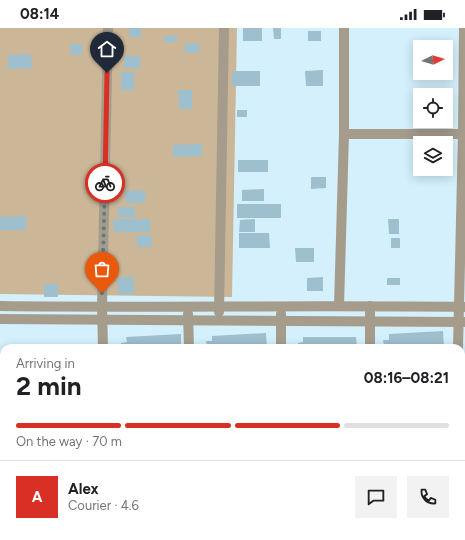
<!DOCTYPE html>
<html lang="en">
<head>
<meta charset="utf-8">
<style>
	body { margin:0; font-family:Figtree,sans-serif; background:#f2f2f2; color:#202124; height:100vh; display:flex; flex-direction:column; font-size:15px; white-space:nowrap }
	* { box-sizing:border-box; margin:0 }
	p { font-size:13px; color:#757577 }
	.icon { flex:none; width:22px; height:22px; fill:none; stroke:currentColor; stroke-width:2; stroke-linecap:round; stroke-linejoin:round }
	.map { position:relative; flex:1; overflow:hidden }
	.drawer { position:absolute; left:0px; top:316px; width:465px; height:196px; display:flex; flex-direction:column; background:#fff; border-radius:12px 12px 0 0; box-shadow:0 2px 10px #0003 }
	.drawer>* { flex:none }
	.needle { width:26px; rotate:85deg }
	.tools { position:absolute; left:413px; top:12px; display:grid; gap:8px }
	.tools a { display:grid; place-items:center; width:40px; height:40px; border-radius:0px; background:#fff; box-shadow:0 2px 10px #0003; font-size:20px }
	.pin { position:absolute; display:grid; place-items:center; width:34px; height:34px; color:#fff; margin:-41px -17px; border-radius:50% 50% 50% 0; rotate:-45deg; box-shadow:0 0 4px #0007 }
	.pin .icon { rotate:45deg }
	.courier { position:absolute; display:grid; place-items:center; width:40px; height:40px; margin:-20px; border:3px solid #d93025; border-radius:50%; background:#fff; color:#222; box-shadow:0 1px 5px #0007 }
	.summary em { font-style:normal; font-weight:700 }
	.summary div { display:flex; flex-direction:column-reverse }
	.summary { display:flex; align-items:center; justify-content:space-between; height:68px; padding:0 16px }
	h1 { font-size:26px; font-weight:700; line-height:30px }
	.bar { display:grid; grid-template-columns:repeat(4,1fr); gap:6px 4px; align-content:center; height:48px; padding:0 16px }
	.bar i { height:5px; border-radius:3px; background:#e0e0e0 }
	.bar .active { background:#d93025 }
	.bar p { grid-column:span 4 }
	.line { display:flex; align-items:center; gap:10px; padding:0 16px; border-top:1px solid #e0e0e0 }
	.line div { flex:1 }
	.round { display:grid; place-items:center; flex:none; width:42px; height:42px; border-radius:0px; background:#f2f2f2 }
	.status { display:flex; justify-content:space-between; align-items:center; height:28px; padding:0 20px; background:#fff; direction:ltr }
	.status svg { height:11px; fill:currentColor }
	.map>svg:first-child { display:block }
	.green { fill:#cbb797 }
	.building { fill:#9ebfce }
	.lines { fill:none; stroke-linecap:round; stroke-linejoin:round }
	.street { stroke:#a69c8b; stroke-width:10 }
	.secondary { stroke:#85765e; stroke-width:10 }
	.done { stroke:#667880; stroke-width:4; stroke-dasharray:0 7.2 }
	.route { stroke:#d93025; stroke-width:5 }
</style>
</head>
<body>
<div class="status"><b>08:14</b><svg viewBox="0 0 49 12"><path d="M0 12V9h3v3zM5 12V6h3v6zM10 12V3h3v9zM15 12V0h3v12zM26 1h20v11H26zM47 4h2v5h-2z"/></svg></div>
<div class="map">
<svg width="465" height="512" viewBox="0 0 465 512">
	<rect width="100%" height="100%" fill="#d4f0fc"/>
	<g class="green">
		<path d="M0,0H237L232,269L0,266Z"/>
		<path d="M461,489H465V512H26L24,508H461Z"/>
	</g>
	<g class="building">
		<rect x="129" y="0" width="12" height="9"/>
		<rect x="243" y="0" width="19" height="13"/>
		<path d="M273,0H281V11H274Z"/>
		<rect x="308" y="3" width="13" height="10"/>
		<rect x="164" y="8" width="13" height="6"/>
		<path d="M199,15V25H185V16Z"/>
		<path d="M70,16H82V27H71Z"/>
		<path d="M31,26L32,40L8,41V27Z"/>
		<rect x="124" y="28" width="16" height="12"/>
		<path d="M323,42V58H306L305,43Z"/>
		<rect x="232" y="43" width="28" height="15"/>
		<rect x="121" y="44" width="13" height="18"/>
		<path d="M178,62H192V81H179Z"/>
		<rect x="237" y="82" width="10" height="7"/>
		<path d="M202,116V128L173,129V117Z"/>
		<rect x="238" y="132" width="30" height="12"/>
		<path d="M311,149H326V160L311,161Z"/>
		<path d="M264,161V173H242V162Z"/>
		<path d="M145,162V175H126L125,163Z"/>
		<rect x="237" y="176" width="44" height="14"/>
		<rect x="118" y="179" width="17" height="10"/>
		<path d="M26,188V202H0V189Z"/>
		<path d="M113,191H150V204H114Z"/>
		<path d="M255,191V204H239L240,192Z"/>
		<path d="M388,191H399V206H389Z"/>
		<path d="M239,205H269L270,220H239Z"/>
		<path d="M137,207H151L152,219H137Z"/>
		<rect x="391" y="210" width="9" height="10"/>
		<path d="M295,220H314V234H296Z"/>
		<path d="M133,248L135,265L119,267L117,250Z"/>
		<path d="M323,249V263H307V250Z"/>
		<rect x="387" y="250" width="13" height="7"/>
		<rect x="44" y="256" width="14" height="13"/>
		<path d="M443,303L444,319L399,320V318H384L383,312H389V306Z"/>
		<path d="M266,305L267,320H207L206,313H212V308Z"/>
		<path d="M181,306V320H121V315L127,314L126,309Z"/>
		<path d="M303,309H356L357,320H298V315L303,314Z"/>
	</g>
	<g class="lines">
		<g class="street">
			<path d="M344,106H465"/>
			<path d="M0,278C155,280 310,277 465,279"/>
			<path d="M339,278L344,106V0"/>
			<path d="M370,278V320"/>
			<path d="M219,284L224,0"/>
			<path d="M188,286L189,320"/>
			<path d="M281,286V320"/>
			<path d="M0,291L465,294"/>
			<path d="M103,320L102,279L108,0"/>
			<path d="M458,320L463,106L464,0"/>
			<path d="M461,472H465"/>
			<path d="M0,474H4"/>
			<path d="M192,508V512"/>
			<path d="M282,508V512"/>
			<path d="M371,512V508"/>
			<path d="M457,512V508"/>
		</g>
		<path class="secondary" d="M0,496L4,505"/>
	</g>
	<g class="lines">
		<path class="done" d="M102,265L105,155"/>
		<path class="route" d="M105,155L107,45"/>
	</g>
</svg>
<div class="tools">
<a><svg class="needle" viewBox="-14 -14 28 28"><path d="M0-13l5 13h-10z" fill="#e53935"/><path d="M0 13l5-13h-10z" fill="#757577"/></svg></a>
<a><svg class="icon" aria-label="locate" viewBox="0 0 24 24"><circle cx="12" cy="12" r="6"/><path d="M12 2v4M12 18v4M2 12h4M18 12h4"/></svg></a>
<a><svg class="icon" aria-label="layers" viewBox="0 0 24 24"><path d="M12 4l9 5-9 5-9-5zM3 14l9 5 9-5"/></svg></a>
</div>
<div class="pin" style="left:102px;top:265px;background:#ea580c"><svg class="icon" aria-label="bag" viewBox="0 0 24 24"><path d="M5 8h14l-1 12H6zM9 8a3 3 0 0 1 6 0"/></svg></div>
<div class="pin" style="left:107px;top:45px;background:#1f2937"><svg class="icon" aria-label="home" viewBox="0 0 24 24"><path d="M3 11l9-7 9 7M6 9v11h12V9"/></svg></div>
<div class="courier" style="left:105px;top:155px"><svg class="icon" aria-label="bike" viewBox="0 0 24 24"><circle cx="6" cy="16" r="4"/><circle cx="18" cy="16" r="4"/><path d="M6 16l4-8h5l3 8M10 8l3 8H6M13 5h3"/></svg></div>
<section class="drawer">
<div class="summary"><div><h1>2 min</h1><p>Arriving in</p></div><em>08:16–08:21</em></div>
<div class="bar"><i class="active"></i><i class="active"></i><i class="active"></i><i></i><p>On the way · 70 m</p></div>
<div class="line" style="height:72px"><b class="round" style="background:#d93025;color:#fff">A</b><div><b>Alex</b><p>Courier · 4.6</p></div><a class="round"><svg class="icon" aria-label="chat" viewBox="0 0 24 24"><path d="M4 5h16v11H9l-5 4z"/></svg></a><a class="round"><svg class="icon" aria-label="phone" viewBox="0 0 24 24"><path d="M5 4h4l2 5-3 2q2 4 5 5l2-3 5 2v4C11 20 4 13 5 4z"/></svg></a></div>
</section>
</div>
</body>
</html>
